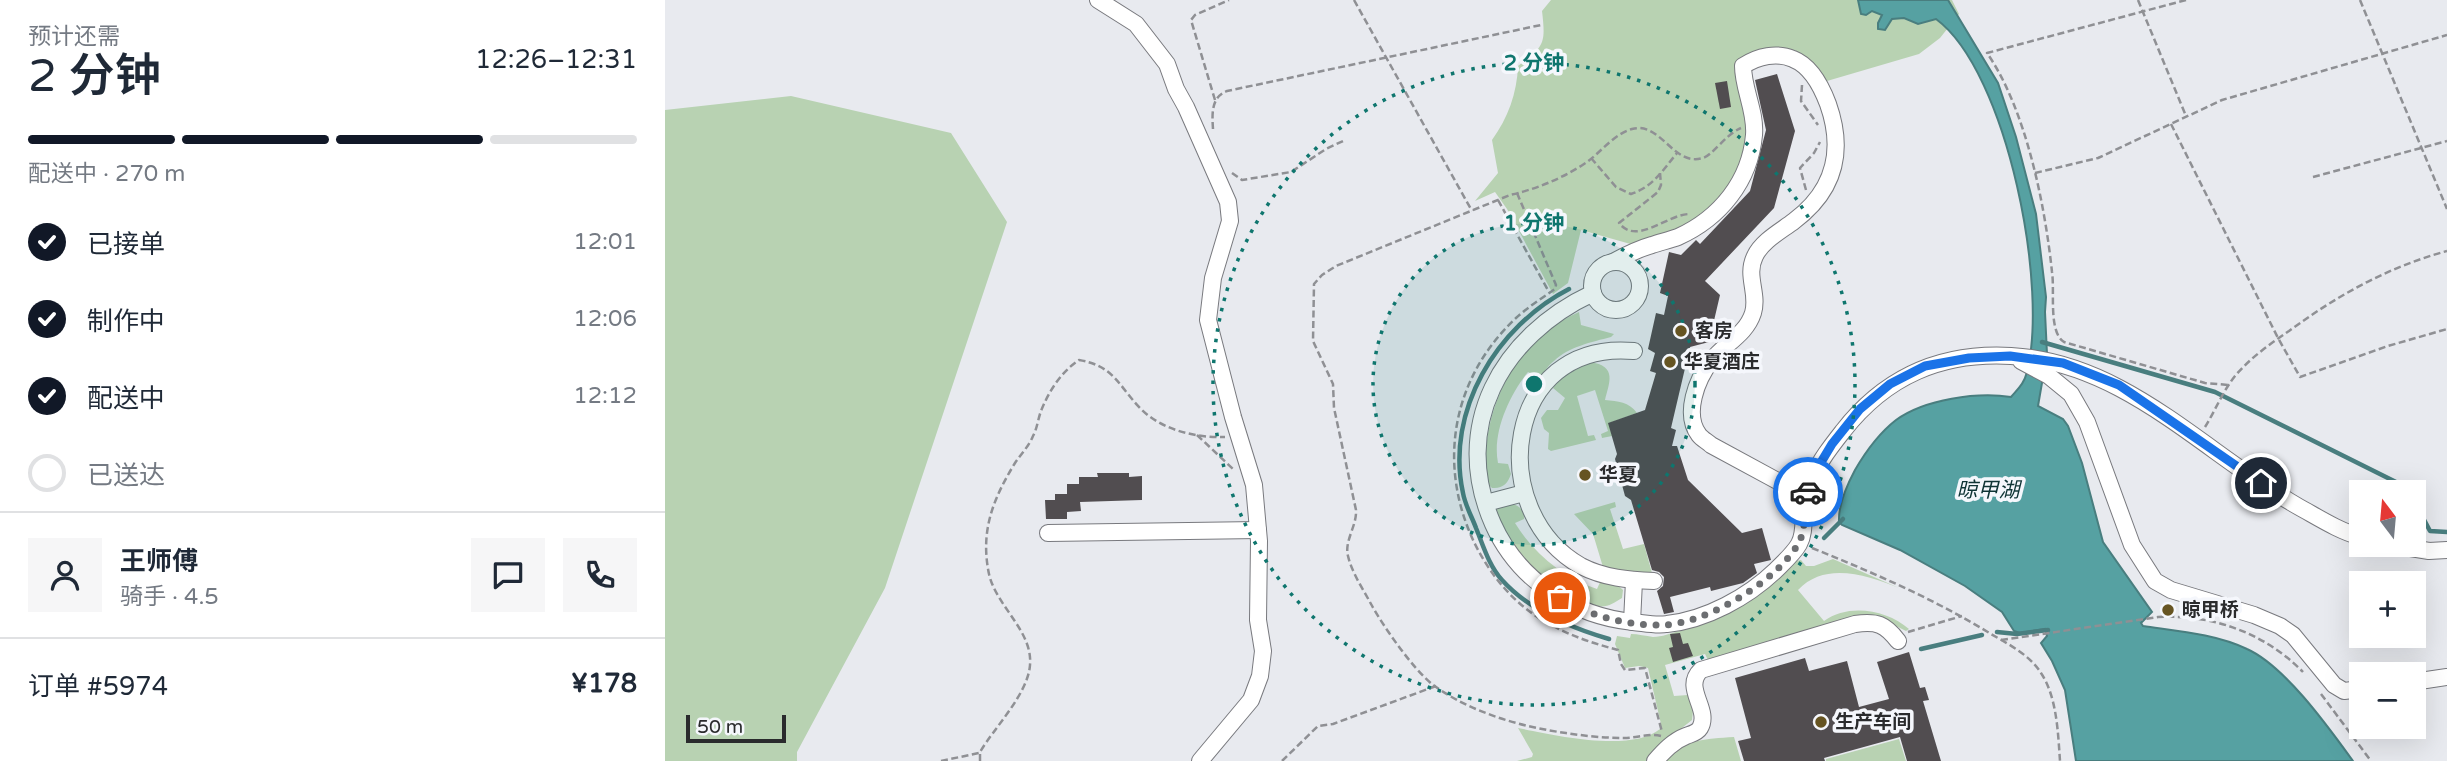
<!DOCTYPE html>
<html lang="zh">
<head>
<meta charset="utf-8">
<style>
	body { margin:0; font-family:"Varela Round","Noto Sans SC",sans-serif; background:#f6f6f7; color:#1f2937; height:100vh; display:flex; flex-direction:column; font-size:26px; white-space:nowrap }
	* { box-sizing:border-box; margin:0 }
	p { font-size:23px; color:#747a83 }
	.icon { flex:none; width:38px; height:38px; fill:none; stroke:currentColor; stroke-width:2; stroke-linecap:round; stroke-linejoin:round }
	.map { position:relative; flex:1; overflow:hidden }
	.sheet { display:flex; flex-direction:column; background:#fff; width:665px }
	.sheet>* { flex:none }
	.needle { width:46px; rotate:344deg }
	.fabs { position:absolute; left:1684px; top:480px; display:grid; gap:14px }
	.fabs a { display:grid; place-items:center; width:77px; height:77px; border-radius:0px; background:#fff; box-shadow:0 7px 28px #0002; font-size:35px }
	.scale { position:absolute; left:21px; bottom:18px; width:100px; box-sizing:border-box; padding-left:7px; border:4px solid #2a2b2d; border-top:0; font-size:19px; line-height:24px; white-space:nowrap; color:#2a2b2d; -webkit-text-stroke:5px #f5f7fc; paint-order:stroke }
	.pin { position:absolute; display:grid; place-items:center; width:60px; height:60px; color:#fff; margin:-30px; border:4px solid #fff; border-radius:50%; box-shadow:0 2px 7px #0007 }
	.courier { position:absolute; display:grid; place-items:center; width:70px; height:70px; margin:-35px; border:5px solid #1a73e8; border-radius:50%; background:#fff; color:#222; box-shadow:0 2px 9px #0007 }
	.summary em { font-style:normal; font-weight:600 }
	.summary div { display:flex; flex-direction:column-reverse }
	.summary { display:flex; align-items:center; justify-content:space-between; height:119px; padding:0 28px }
	h1 { font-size:46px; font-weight:600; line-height:52px }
	.bar { display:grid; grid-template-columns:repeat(4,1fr); gap:10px 7px; align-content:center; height:84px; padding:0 28px }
	.bar i { height:9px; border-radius:5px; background:#e0e1e3 }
	.bar .selected { background:#111827 }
	.bar p { grid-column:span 4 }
	.line { display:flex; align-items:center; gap:18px; padding:0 28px; border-top:2px solid #e0e1e3 }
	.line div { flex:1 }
	.round { display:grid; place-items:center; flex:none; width:74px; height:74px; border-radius:0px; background:#f6f6f7 }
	ol { padding:0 28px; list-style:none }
	li { display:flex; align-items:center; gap:21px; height:77px }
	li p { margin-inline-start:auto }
	li .icon { padding:7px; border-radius:50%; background:#111827; color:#fff; stroke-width:4 }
	li:last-child { color:#747a83 }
	li i { width:38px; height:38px; border:4px solid #e0e1e3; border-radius:50% }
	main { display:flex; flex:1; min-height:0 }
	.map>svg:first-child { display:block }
	.green { fill:#b8d2b2 }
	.water { fill:#56a1a2; stroke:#497e7f; stroke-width:2 }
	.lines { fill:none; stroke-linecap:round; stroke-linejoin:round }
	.stream { stroke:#497e7f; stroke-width:4.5 }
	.building { fill:#514d50 }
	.minor-casing { stroke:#78797e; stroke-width:18 }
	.path { stroke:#8f9094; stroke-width:2.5; stroke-dasharray:7 3.5; stroke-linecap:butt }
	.minor { stroke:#fff; stroke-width:16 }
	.done { stroke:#6c6e71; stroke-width:7; stroke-dasharray:0 12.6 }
	.route { stroke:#1a73e8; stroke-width:9 }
	.ring { fill:none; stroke:#0f766e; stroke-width:3.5; stroke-dasharray:3.5 7 }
	.poi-dot { fill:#665422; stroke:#f5f7fc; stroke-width:2.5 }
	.labels { text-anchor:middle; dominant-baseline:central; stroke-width:7; stroke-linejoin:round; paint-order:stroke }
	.poi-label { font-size:19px; font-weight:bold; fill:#2a2b2d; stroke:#f5f7fc; text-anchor:start }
	.water-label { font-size:21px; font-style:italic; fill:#0f3435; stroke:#f5f7fc }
	.centre { fill:#0f766e; stroke:#f5f7fc; stroke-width:3.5 }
	.ring-label { font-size:21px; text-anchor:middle; font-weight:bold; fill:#0f766e; stroke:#f5f7fc; stroke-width:7; stroke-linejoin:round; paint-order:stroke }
</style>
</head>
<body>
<main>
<section class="sheet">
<div class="summary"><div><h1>2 分钟</h1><p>预计还需</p></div><em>12:26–12:31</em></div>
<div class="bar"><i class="selected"></i><i class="selected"></i><i class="selected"></i><i></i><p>配送中 · 270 m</p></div>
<ol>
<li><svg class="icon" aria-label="check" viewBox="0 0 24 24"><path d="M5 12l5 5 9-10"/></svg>已接单<p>12:01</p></li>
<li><svg class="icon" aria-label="check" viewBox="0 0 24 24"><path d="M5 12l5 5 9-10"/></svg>制作中<p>12:06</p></li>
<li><svg class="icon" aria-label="check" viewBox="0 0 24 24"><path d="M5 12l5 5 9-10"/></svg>配送中<p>12:12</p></li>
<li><i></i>已送达</li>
</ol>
<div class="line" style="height:126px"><a class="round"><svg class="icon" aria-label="person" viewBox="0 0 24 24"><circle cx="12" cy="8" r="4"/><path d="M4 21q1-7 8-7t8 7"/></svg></a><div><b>王师傅</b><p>骑手 · 4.5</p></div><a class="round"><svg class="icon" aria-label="chat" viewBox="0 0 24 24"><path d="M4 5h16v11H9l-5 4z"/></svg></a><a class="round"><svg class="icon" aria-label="phone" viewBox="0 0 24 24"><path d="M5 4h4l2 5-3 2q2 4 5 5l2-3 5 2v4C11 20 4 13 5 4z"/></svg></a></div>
<div class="line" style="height:91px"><div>订单 #5974</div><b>¥178</b></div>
</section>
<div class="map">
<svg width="1782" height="761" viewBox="0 0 1782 761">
	<rect width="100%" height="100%" fill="#e8eaef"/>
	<g class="green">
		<path d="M886,0H1287L1294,14L1275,38L1254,54L1162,81H1157C1130,53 1117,36 1078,58L1085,119L1082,144L1070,180L1047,206L1024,225L969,245L916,230L903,283L888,294L842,209L830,192L810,201L833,173L827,140C843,118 852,93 853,66C879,46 881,45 877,11Z"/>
		<path d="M126,96L286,133L342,222L220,588L132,752V761H0V110Z"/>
		<path d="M914,312L916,325L949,334L946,337C927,342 903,347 889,361C882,366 880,373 873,377L863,372C844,396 827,433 833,463L843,464L846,474C843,483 838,489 827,488C819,481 820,464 821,453C824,394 858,336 914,312Z"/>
		<path d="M925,362C953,366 944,383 940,400C953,401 964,402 972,413L944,423L947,436L937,438L936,434L943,431L930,390L912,396L923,436L929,435L931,440L886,451L883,449L884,433L879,429L876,418L882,410H893L900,398L888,388L893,379Z"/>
		<path d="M950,502L951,507L945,509L958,549L979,544L987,573H960L938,567L928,534L909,514Z"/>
		<path d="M847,504C854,505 860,511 859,519L850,523C869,554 898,577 932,589L936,580L949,582L958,590L957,598C949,603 942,608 932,606C897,602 831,544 832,507Z"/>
		<path d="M1168,559L1234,588C1202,575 1160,561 1133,590L1159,621C1184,603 1222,610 1244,629L1241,631L1217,619L1044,662L1040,654L1000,665L1009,696L1023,695L1028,711L1027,720L993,747L984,761H852L867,757L868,754L853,728C888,735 966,753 995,729L996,724L983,668L974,666L960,668L950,644L952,636L965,638L966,634C973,634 981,636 988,637C997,637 1006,633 1015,631C1068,618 1092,598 1130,561L1136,560L1141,566H1149Z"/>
		<path d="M1069,737L1076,761H998C1019,739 1040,739 1069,737Z"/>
		<path d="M1234,739L1241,761H1161V759Z"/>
	</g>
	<path class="water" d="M1193,0H1283L1333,83L1351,137L1371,214L1381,297L1380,312L1382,354L1373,406L1398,419L1403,426L1417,463L1438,542L1487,612L1476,623L1478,626C1512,631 1551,634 1582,649C1620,666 1664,728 1688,761H1411L1400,690L1387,661L1376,643L1382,636L1380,629L1355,633L1349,631L1337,612L1300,586L1235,550L1177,525L1174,522C1173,504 1182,485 1190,470C1201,451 1213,434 1231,420C1260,399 1312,392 1346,397C1352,390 1359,384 1361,375C1385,292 1343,72 1271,19L1253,24L1239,18L1227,19L1220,30L1213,29V23L1217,15L1207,11L1201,15L1196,14Z"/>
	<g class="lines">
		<g class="stream">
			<path d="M904,289C832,326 780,411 798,493C800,505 807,517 811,528C818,545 824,566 837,580C864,610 906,628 944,639"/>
			<path d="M1377,342L1550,392L1739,486L1743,492"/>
			<path d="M1748,499L1765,531L1782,532"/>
			<path d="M1159,538L1178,519"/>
			<path d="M1332,632L1352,634L1383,630"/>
			<path d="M1256,649L1317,635"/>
		</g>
	</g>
	<g class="building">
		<path d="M1112,74L1130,131L1109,208L1040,281L1055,295L1044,342L1025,347L1006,428L1011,430L1007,446H1012L1023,480L1077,533L1097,528L1106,560L1089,564L1092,573L1078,583L1046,591L1045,587L1005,597L1009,612L999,614L992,591L998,586L999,577L994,572L987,570L966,500L960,496L950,459L952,454L943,423L980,410L991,373L985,371L990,353L983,349L991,313L999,315L1003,296L995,293L1004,252L1016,255L1031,240L1035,244L1085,191L1101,130L1090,80Z"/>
		<path d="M1062,81L1066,107L1055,109L1050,83Z"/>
		<path d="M432,473H464V477L477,476V500L415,502L416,511L402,512V519H381L380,500H390V494H402V484H414V477H433Z"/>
		<path d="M1015,633L1018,644L1023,643L1028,656L1008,662L1004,648L1008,647L1005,634Z"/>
		<path d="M1244,652L1255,688L1260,687L1264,700L1258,701L1276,761H1242L1235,737L1159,758L1160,761H1079L1073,741L1086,738L1070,678L1140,658L1144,671L1182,661L1194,707L1224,699L1212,662Z"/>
	</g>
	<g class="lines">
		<defs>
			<g id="minor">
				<path d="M433,0L471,24L502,64L511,89L521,107L563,202L565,221L548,278L543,320L568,417L589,485L594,541L593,620L598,651L595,676L586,700L535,761"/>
				<circle cx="951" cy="286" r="24"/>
				<path d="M948,262C961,255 973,249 987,245C996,242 1005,240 1013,237C1055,218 1085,181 1089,135C1091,111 1078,89 1078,66C1093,56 1112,52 1128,59C1146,66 1157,88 1163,104C1180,152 1169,191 1129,221C1116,231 1097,241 1090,256C1080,276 1094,293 1088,313C1081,335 1059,344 1046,361C1032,379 1018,414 1034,435C1037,439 1043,442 1046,445L1142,497"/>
				<path d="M928,293C836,336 785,427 828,524C853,580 908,616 968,622C979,623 991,626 1002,624C1041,620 1083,597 1111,570C1119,562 1129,553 1134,544C1141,531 1137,516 1140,503C1141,495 1145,485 1148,477C1155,460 1167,445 1178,431C1221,376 1276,352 1346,356C1460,362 1540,454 1634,507C1654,518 1674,531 1696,537"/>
				<path d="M969,351C838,339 819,511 916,566C939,578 964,580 989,581"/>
				<path d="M1356,361L1384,376L1406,394L1422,422L1467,545L1490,581L1506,590L1589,615L1615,626L1628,635L1669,685L1679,691L1696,689"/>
				<path d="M821,503L859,493"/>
				<path d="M383,533L593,530"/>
				<path d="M1721,544L1764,551L1782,550"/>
				<path d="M967,622L969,581"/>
				<path d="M1748,682L1782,677"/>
				<path d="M990,761C999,751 1008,741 1021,736C1026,734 1032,733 1035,728C1046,709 1017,688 1036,670L1190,624C1212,621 1220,624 1233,641"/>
			</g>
		</defs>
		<use href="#minor" class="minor-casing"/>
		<g class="path">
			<path d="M689,0L807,211"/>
			<path d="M1473,0L1521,116"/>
			<path d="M1521,0L1322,53C1361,109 1380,205 1387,272C1390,291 1383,332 1399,342L1540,383L1564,385"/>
			<path d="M1695,0L1782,209"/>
			<path d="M1137,85L1136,101L1153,125"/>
			<path d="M550,100L526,20L530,15L564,0"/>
			<path d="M1506,124L1613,338L1635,377L1723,346L1782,329"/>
			<path d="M548,129C547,114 546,97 562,91L876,25"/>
			<path d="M926,158L951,187L966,194C988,187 998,170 1012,153"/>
			<path d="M567,173L577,180L626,172L661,149L678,141"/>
			<path d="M995,173L996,185L993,192L954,223C972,246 1002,214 1025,214"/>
			<path d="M1370,173L1433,158L1557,100L1782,35"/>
			<path d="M1648,177L1782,141"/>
			<path d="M1141,190L1135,168L1149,153L1155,142"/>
			<path d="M852,193L891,285L890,289C877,298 863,307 851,318C787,378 772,464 809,542C826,577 852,608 888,626C908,637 931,644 953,650L956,664L960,670L980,668L997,732"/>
			<path d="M833,200L884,292"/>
			<path d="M1540,427C1550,411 1558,391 1570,376C1585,358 1605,344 1624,331C1673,295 1723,267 1782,251"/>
			<path d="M532,435L568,469"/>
			<path d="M1147,548C1209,573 1269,599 1326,634C1343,644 1365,655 1376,673C1392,697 1393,733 1395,761"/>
			<path d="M1243,632L1297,616"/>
			<path d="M1336,640L1493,617C1547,614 1600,633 1638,672"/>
			<path d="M1656,694L1706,761"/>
			<path d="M996,736C984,733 972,738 959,738C940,738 920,736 901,733C856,727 804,712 767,684C748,669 718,626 706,604C698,589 687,573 683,556C679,541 692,526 691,510L669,408L668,384L648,341L649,284L657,275L671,266L845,195C871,189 896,179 919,164C936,153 947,135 967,129C996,121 1008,167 1038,158C1048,155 1061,134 1076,128"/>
			<path d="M276,761L314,753"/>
			<path d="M315,761V752C329,728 363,694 365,665C368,631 331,606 324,574C315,531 328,499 350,463C356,454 364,446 368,436C372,429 373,419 376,411C384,391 396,372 414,360C449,366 453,385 475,408C496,430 531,438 560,437"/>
			<path d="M617,761L653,726L668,724L771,686"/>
		</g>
		<use href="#minor" class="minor"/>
	</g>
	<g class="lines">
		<path class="done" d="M895,598C923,616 965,626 998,625C1041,624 1112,581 1133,544C1142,529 1138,509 1143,492"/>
		<path class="route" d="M1143,492L1149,474L1167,444L1195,409L1225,384L1260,366L1304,358L1345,356L1398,363L1454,385L1596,483"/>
	</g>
	<circle cx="869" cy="384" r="161" fill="#0f766e" fill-opacity=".12"/>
	<g class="ring">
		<circle cx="869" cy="384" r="161"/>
		<circle cx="869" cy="384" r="321"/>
	</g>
	<g class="poi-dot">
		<circle cx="1016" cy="331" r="7"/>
		<circle cx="1005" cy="362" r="7"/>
		<circle cx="920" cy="475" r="7"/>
		<circle cx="1503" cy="610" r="7"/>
		<circle cx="1156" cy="722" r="7"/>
	</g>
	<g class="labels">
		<g class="poi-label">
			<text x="1030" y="331">客房</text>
			<text x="1019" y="362">华夏酒庄</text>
			<text x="934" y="475">华夏</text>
			<text x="1517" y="610">晾甲桥</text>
			<text x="1170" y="722">生产车间</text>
		</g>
		<g class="water-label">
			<text x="1323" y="490">晾甲湖</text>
		</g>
	</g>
	<circle cx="869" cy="384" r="10" class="centre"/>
	<g class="ring-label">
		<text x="869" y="70">2 分钟</text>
		<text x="869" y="230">1 分钟</text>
	</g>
</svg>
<div class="fabs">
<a><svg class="needle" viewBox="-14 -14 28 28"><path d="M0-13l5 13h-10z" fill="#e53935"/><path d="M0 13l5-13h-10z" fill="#747a83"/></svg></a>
<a>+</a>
<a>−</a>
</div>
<div class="scale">50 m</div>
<div class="pin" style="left:895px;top:598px;background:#ea580c"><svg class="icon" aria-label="bag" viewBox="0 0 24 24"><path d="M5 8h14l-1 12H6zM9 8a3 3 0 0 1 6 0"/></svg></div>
<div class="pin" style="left:1596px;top:483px;background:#1f2937"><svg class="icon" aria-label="home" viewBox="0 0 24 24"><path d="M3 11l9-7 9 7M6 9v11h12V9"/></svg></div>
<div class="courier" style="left:1143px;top:492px"><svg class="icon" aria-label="car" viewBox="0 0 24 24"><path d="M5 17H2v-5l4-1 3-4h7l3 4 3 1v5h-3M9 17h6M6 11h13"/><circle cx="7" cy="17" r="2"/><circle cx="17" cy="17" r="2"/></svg></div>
</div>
</main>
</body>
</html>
